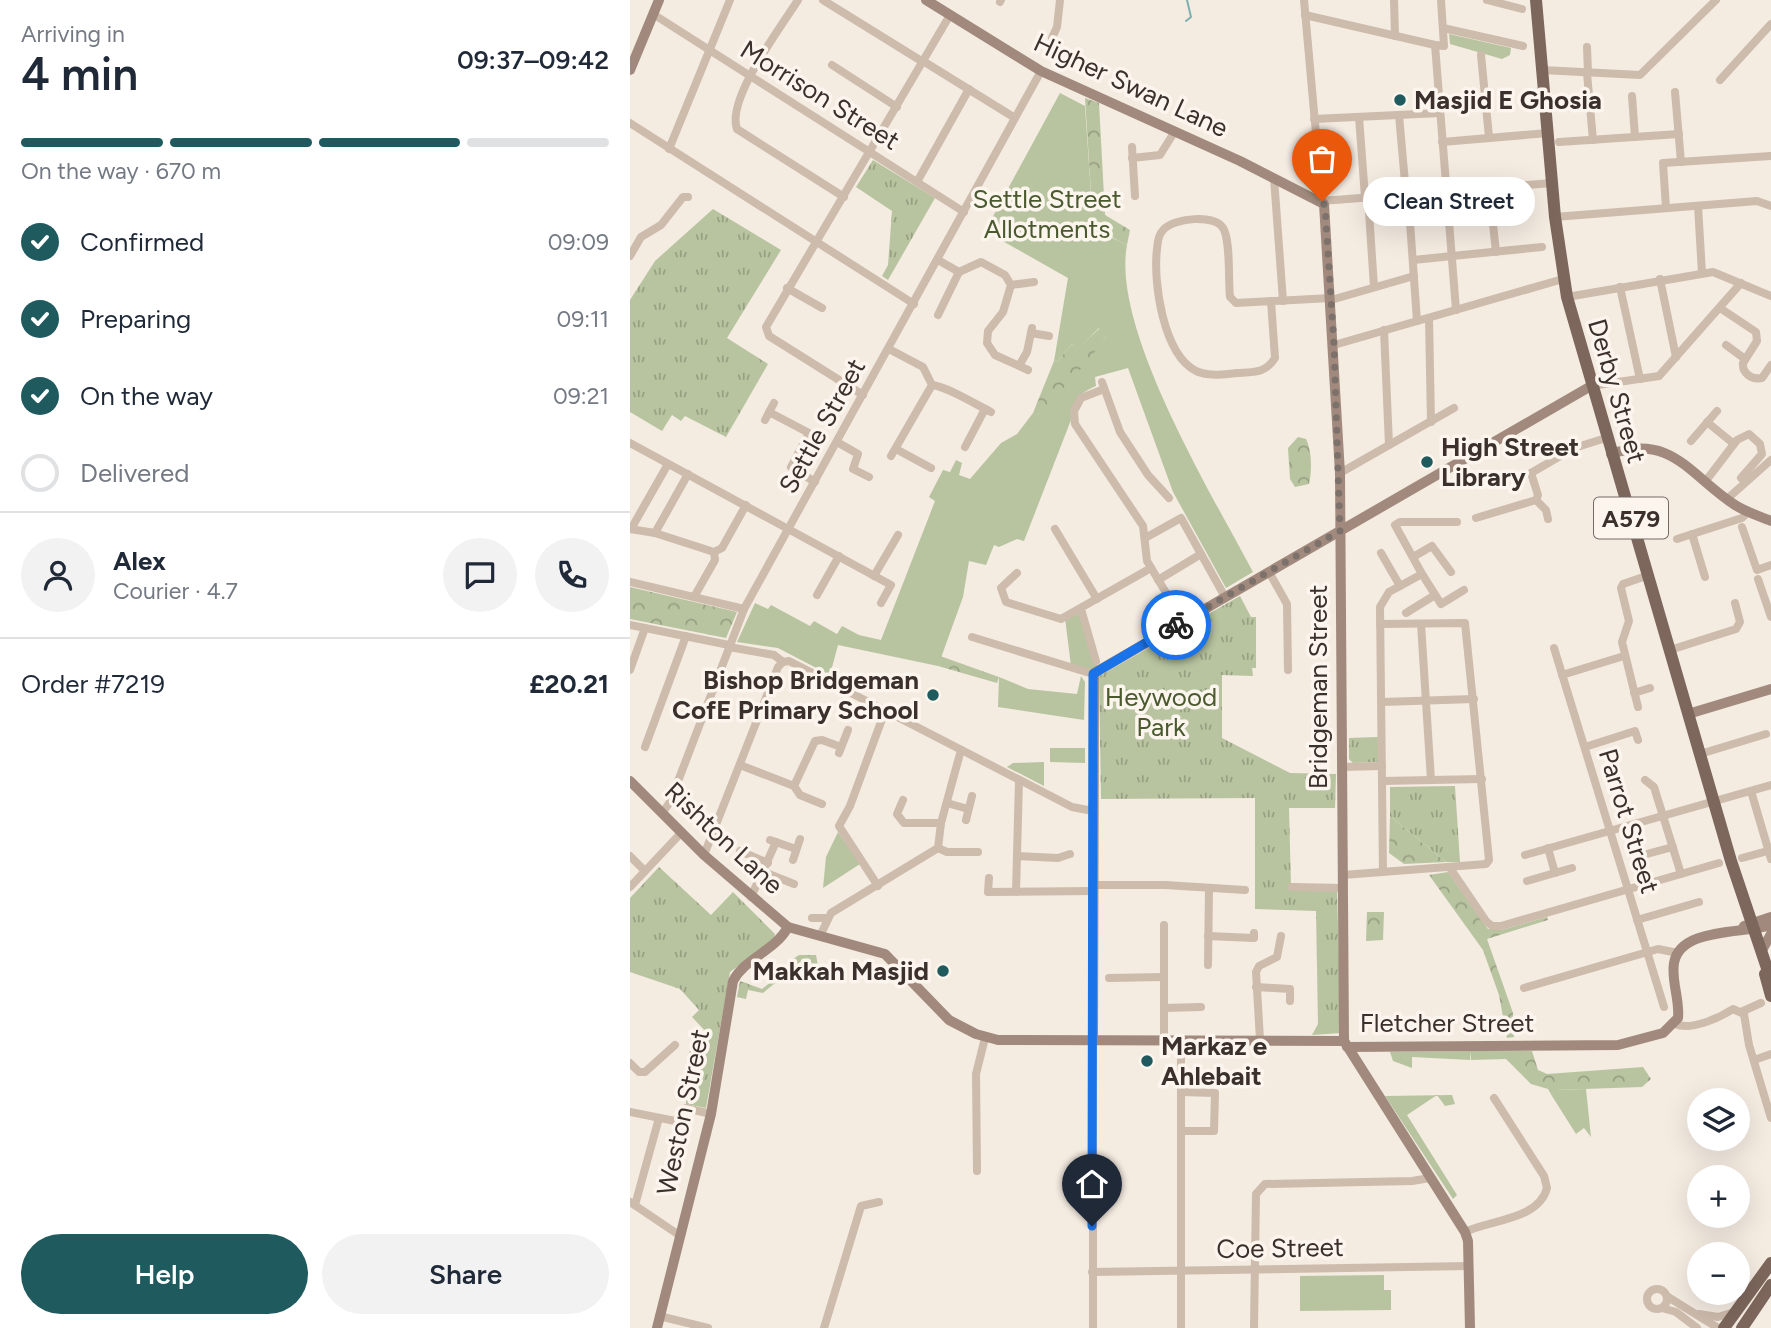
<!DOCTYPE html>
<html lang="en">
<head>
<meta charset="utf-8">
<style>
	body { margin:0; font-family:Figtree,sans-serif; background:#f2f2f3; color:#1f2937; height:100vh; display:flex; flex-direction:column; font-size:26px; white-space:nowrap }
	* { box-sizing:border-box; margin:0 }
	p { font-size:23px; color:#747a83 }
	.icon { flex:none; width:38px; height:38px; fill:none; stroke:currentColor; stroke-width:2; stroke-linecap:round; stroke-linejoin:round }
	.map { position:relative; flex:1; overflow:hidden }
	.sheet { display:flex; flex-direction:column; background:#fff; width:630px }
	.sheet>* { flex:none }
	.controls { position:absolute; left:1057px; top:1088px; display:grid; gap:14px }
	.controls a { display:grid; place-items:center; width:63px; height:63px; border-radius:50%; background:#fff; box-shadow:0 7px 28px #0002; font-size:35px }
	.pin { position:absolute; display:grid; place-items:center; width:60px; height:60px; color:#fff; margin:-72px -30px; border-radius:50% 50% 50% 0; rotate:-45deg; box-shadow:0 0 7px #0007 }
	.pin .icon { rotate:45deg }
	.courier { position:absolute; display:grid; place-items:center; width:70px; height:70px; margin:-35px; border:5px solid #1a73e8; border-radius:50%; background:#fff; color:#222; box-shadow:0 2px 9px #0007 }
	.bubble { position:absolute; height:49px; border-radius:24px; background:#fff; box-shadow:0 7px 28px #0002; font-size:23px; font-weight:600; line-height:49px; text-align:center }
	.summary em { font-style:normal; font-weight:600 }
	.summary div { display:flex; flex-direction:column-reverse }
	.summary { display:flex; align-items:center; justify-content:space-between; height:119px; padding:0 21px }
	h1 { font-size:46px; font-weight:600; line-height:52px }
	.bar { display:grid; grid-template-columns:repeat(4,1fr); gap:10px 7px; align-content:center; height:84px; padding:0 21px }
	.bar i { height:9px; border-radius:5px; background:#e0e1e3 }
	.bar .active { background:#1f5a5e }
	.bar p { grid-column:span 4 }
	.line { display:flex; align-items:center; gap:18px; padding:0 21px; border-top:2px solid #e0e1e3 }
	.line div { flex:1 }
	.round { display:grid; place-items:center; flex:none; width:74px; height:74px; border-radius:37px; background:#f2f2f3 }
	ol { padding:0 21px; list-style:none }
	li { display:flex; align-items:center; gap:21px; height:77px }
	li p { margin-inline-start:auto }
	li .icon { padding:7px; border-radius:50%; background:#1f5a5e; color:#fff; stroke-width:4 }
	li:last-child { color:#747a83 }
	li i { width:38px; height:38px; border:4px solid #e0e1e3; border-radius:50% }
	.primary-button { display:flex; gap:14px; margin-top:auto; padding:14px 21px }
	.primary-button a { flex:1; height:80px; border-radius:42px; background:#1f5a5e; color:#fff; font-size:28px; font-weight:600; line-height:80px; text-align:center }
	.primary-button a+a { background:#f2f2f3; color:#1f2937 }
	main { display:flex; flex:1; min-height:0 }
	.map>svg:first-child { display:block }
	.green { fill:#b8c4a0 }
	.forest { fill:url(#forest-crowns) }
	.park { fill:url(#park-tufts) }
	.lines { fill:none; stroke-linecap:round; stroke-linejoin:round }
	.stream { stroke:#7fb0b2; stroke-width:2 }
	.street { stroke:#cdbbac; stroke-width:8 }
	.secondary { stroke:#a18a7d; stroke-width:10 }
	.primary { stroke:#7d675c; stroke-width:12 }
	.done { stroke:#7c716b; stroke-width:7; stroke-dasharray:0 12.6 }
	.route { stroke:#1a73e8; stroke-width:9 }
	.poi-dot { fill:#1f5a5e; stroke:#fbf5ee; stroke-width:2.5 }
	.labels { text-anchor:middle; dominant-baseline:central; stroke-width:7; stroke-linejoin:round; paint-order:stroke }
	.shield { fill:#fbf5ee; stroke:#756b66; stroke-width:2 }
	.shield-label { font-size:24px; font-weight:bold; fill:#3b302b }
	.street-label { font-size:26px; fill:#3b302b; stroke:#fbf5ee }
	.poi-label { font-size:26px; font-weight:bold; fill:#3b302b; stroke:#fbf5ee; text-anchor:start }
	.park-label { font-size:26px; fill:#4a5a2e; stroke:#fbf5ee }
</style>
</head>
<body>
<main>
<section class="sheet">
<div class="summary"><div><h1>4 min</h1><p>Arriving in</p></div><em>09:37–09:42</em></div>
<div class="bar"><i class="active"></i><i class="active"></i><i class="active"></i><i></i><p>On the way · 670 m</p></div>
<ol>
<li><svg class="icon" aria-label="check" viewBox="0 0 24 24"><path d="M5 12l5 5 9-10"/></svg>Confirmed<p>09:09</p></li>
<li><svg class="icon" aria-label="check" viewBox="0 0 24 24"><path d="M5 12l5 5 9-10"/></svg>Preparing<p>09:11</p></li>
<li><svg class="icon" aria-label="check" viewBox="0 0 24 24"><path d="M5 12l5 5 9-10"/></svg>On the way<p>09:21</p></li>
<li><i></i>Delivered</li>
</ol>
<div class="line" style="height:126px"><a class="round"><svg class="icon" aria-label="person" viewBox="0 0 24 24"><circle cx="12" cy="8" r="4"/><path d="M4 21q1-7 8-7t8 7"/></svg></a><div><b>Alex</b><p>Courier · 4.7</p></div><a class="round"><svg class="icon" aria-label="chat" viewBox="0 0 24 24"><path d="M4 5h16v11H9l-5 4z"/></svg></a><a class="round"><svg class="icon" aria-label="phone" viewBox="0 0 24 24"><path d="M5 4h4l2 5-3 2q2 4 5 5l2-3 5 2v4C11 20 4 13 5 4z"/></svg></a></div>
<div class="line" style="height:91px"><div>Order #7219</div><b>£20.21</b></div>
<div class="primary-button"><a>Help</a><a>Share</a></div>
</section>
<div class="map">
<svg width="1141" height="1328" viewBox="0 0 1141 1328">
	<defs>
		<pattern id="forest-crowns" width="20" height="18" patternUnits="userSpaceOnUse" patternTransform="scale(1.75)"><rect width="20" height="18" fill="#b8c4a0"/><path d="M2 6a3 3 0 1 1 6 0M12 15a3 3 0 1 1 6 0" fill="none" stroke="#97a083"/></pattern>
		<pattern id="park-tufts" width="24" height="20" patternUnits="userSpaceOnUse" patternTransform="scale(1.75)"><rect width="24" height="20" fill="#b8c4a0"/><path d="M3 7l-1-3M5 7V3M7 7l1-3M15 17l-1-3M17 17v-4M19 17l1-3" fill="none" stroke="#97a083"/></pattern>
	</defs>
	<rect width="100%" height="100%" fill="#f4ebe1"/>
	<g class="green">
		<path d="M819,34L881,48L880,55L872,59L820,44Z"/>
		<path d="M430,93L455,106L462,208L476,235L497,245C481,329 583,496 623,572L596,588L543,492L498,368L465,377L466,386C450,393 441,400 441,420L394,541L387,539L369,547L364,545L356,565L339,561L333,597L308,666L208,645L200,675L148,648L107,642L125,603L138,609L141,605L180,626L184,621L207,634L212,626L229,635L251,640L305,501L299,497L313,470L320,472L326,460L332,463L329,475L340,479L371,443L387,434L403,413L407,415L476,338L469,328L447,350L442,344L427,362L424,361L438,278L355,231Z"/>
		<path d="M451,609L468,669L463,674L441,666L435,618Z"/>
		<path d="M451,676L455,682L454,720L368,707L369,677L398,689L447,694Z"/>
		<path d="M420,748H455V763L420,762Z"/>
		<path d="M414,762V786L377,767L383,763Z"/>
		<path d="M208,832L230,864L193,888L196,857Z"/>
		<path d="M841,1051L840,1060L782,1057V1068L763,1061L760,1052Z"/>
		<path d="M956,1089L961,1137L954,1128L946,1134L922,1096L924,1090Z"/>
		<path d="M807,1095L777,1115L827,1195L823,1199L755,1096L822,1095L825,1104L815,1106Z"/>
		<path d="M754,1275V1290H761V1310L670,1311V1276Z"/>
	</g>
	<g class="forest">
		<path d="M455,98L469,103L475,215L500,230L497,245C478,236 468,229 462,208Z"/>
		<path d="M470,328L476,338L445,376L406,416L403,413L424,361L427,362L442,344L447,349Z"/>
		<path d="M668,437L676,439C682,451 682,471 679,484L665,487L660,479L658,448Z"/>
		<path d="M0,587L107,612L96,638L0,619Z"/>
		<path d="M310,656L369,677L367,683L308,666Z"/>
		<path d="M760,816L816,862L774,864L759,853Z"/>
		<path d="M818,872L858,929L871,930L917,917L918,920L857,939L883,1013L884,1037L877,1038L869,995L853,950L799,875Z"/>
		<path d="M737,912H754L753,940L736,941Z"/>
		<path d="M169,955H186L188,966L170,962L133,993L118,990L116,999L107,997L110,981L132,989C149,977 153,965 169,955Z"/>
		<path d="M841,1051H902L908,1070L917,1074L1013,1067L1021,1079L1012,1087L925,1090L922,1096L918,1089L901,1084L876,1059L841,1060Z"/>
	</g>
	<g class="park">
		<path d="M243,160L305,198L258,280L252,276L258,265L262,211L226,187Z"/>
		<path d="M83,209L151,250L97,338L138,364L96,437L55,416L51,421L42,415L32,431L0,412V300L25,261Z"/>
		<path d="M610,596L621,617H626V668H622L623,676L592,675V738L660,773L706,774L705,808H659L661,888L707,889L711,1033L682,1035L688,1024L686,911L625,909V798L471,799L469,676Z"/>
		<path d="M748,737V762L723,763L719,759V738Z"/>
		<path d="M825,786L830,862H816L760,816V787Z"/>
		<path d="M29,867L81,915L103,892L145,934L143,940L100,972L76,1108L56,1104V1093L48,1084L70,1064L59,1052L78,1034L62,1017L69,1010L50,989L0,972V898Z"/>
	</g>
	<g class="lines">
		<path class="stream" d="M556,21L561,17L557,0"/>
		<g class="street">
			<path d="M168,0C151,27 96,99 107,129L214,197"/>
			<path d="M193,0L293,62"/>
			<path d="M674,0L692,201L922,183"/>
			<path d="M764,0L765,36"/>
			<path d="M811,0L814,46L805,45L826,310"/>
			<path d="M857,0L892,9"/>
			<path d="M370,2L371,0"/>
			<path d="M23,14L334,212"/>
			<path d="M675,15L805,45"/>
			<path d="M813,28L893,46"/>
			<path d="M422,38L427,27L430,0"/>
			<path d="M957,47L958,73"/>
			<path d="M851,55L859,137"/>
			<path d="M293,61L385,118"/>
			<path d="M202,65L267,107"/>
			<path d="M912,70L1010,75L1086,0"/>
			<path d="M957,73L963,140"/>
			<path d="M1090,80L1141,24"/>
			<path d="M1045,92L1051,162"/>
			<path d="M1002,96L1005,137"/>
			<path d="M769,115L776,194"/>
			<path d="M729,117L735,197"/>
			<path d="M684,119L810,113"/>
			<path d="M0,123L284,304"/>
			<path d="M812,142L918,133"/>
			<path d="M929,142L1049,134"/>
			<path d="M502,147L505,196"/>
			<path d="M39,149L100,0"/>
			<path d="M502,158L530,155L545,131"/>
			<path d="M644,178L653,301"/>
			<path d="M287,182L339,89"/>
			<path d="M859,187L866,252"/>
			<path d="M778,194L787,321"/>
			<path d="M738,197L744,287"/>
			<path d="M1068,206L1072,273"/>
			<path d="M1036,208L1033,163L1141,156"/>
			<path d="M925,217L1127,201L1141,206"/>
			<path d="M0,256L11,237L31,225L53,197H58"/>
			<path d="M308,260L329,272L351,262L375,275L381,285L373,312L358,331L357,343L365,355L398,370"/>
			<path d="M783,260L912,247"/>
			<path d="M1030,279L1046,357"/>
			<path d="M381,285L404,282"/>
			<path d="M990,287L1010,379"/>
			<path d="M157,288L192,308"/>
			<path d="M937,297L1083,272L1141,296"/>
			<path d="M701,300L784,276"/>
			<path d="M641,301L645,358C636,373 624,372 608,373C594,374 579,377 566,371C533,354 523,282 527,249C528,241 528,235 534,229C545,218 584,214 593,228C601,240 598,281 600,297L606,303L701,298"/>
			<path d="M1090,308L1126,332L1127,341L1113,363C1112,373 1121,380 1132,378L1141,365"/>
			<path d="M308,315L329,272"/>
			<path d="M799,318L801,422"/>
			<path d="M754,330L759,445"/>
			<path d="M401,333L419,336"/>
			<path d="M704,345L933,279"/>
			<path d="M1096,345L1115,359"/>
			<path d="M259,349L293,367L302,385L261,456"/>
			<path d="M390,364L397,352L402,328"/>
			<path d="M472,382L490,432L518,475L539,498"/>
			<path d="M302,385C316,386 347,405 361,412"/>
			<path d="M961,386L1029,376L1111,283"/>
			<path d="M474,389L451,398L444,411L445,424L513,526L517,561L553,621"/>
			<path d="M233,395L139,336L136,327L320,15"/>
			<path d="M139,412L179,433L161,467L185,482"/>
			<path d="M135,420L144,403"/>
			<path d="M1077,422L1104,444"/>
			<path d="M1061,441L1087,411"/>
			<path d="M207,442L228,454L223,469L239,477"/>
			<path d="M0,443L261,585L251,603"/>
			<path d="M335,447L355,409"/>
			<path d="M266,449L301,468"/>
			<path d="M710,473L824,408"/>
			<path d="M901,473L944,448L976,438"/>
			<path d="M1075,482L1107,440L1119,434L1130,444L1132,454L1111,478"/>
			<path d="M1097,499L1141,460"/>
			<path d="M906,500L916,510L918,519"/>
			<path d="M846,518L906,500L908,495L901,473"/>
			<path d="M1112,527L1127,570L1141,565"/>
			<path d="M0,529L25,533L84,552"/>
			<path d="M1,529L38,464"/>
			<path d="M425,529L467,599"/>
			<path d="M25,533L58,474"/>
			<path d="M1062,534L1075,577"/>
			<path d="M517,537L551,518L595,597"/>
			<path d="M1047,539L1112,518L1118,512"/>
			<path d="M84,552L92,548L116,505"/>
			<path d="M751,553L770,586"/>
			<path d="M783,557L802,546L821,572"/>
			<path d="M639,572L657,604L658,670"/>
			<path d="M387,573L371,588L376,602L431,619L521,568"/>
			<path d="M792,574L811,604L834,590"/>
			<path d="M244,576L268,535"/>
			<path d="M1128,579L1141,617"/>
			<path d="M528,580L571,554"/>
			<path d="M0,582L114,609"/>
			<path d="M187,595L209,556"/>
			<path d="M64,597L85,560L84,552"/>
			<path d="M451,609L466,661"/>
			<path d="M776,613L805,595"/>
			<path d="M791,624L801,780"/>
			<path d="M0,625L99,645"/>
			<path d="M342,637L463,674"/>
			<path d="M99,647L144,655L153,662L159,661L442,807L463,811"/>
			<path d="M924,648L1034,1007"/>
			<path d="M1040,650L1106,629L1110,622L1105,603"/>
			<path d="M0,670L15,628"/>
			<path d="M932,675L994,656"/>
			<path d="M1004,693L1020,688"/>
			<path d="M752,702L844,699"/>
			<path d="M1008,707L992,642L999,621L991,588L993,584L1019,575"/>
			<path d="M15,747L56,636"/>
			<path d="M955,747L1005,731L1008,740"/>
			<path d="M209,753L218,730"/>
			<path d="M1070,754L1136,734"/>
			<path d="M110,765L164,786L185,741L192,740L211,747"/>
			<path d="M712,767L752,766"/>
			<path d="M1015,780L1024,787L1051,874"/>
			<path d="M752,781L852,779"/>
			<path d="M164,786L170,795L192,804"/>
			<path d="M1121,791L1141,859"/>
			<path d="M273,800L267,814L274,823H311"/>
			<path d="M317,803L338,809"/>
			<path d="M33,812L40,802L114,609L411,71"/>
			<path d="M336,820L342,796"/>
			<path d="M140,840L166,849"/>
			<path d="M1006,845L1013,855L1043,847"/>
			<path d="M308,848L317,852H348"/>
			<path d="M918,848L925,873"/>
			<path d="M110,851L138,863"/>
			<path d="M74,855L148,667L153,662"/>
			<path d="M895,855L1141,785"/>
			<path d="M0,856L15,871"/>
			<path d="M387,856L428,858L440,854"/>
			<path d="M1112,858L1141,850"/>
			<path d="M163,860L170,839"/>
			<path d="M820,868L856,921L862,926H871L1089,863"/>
			<path d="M134,872L164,884"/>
			<path d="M753,872L750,607L759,592L792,574L765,525L770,522H827"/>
			<path d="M713,875L856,864L859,860L835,623L750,624"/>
			<path d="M359,878L358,892L463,891"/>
			<path d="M897,881L942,868"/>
			<path d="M463,885H535L615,890"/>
			<path d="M248,886L209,826L220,806L255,711"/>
			<path d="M0,887L51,833"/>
			<path d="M662,887L713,888"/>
			<path d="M386,892L389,780"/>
			<path d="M121,897L146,842"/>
			<path d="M182,918H197"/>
			<path d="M1007,920L1069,902"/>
			<path d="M534,925V1039"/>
			<path d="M190,936L201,913L308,848L311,823L331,750"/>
			<path d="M578,936L624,938V933"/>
			<path d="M578,965L579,889"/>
			<path d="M479,978L534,977"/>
			<path d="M626,987L660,989V1001"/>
			<path d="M894,988L1028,949L1048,953"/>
			<path d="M534,1008L571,1007"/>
			<path d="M1111,1012L1131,1003"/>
			<path d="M1045,1024C1061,1031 1089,1018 1103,1009L1114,1014L1119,1045L1141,1118"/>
			<path d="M551,1039V1328"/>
			<path d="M630,1040L626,972L629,966L647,957L651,936"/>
			<path d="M1124,1060L1141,1054"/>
			<path d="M0,1063L9,1072H15L45,1045"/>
			<path d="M551,1092L585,1093L584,1131H551"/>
			<path d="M0,1112L45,1121L53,1116L56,1108L81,1114"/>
			<path d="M347,1171L346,1074L355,1038"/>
			<path d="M0,1202L49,1235"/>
			<path d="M5,1205L29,1118"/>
			<path d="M835,1232C859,1220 909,1220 917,1188L914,1176L864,1098"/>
			<path d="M462,1272L839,1266"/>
			<circle cx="1027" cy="1299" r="10"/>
			<path d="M1038,1297L1088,1328"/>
			<path d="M1032,1308L1046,1312L1067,1328"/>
			<path d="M1069,1314L1088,1317L1104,1312"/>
			<path d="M29,1316L78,1328"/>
			<path d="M194,1328L231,1206L249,1202"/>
			<path d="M463,1328V1038"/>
			<path d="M624,1328L626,1194L635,1184L782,1181L800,1178"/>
		</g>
		<g class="secondary">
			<path d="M296,0L411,71L610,161L694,204L710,473L714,1041L835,1232L838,1241L840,1328"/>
			<path d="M0,70L29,0"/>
			<path d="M981,454C1042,433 1060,476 1105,505C1116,512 1129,516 1141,521"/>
			<path d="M1058,714L1141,689"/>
			<path d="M0,781L74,855L158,927L255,954L319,1020L346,1034L368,1040L714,1041"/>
			<path d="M1114,926L1141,917"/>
			<path d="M1131,952L1141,934"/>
			<path d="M463,1038L464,673L961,386"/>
			<path d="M717,1047L988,1045L1033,1033L1048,1018C1050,1000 1041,981 1044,963C1050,927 1114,934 1141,925"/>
			<path d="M27,1328L81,1114L103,981C115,958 145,951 158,927"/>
		</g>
		<g class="primary">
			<path d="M906,0L925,217L937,297L1101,861L1141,980"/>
			<path d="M1135,974L1141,996"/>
			<path d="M1094,1328L1141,1263"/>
			<path d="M1112,1328L1141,1285"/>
		</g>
	</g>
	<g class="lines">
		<path class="done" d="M546,625L710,531L704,345L695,206L692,201"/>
		<path class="route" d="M462,1226L463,674L546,625"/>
	</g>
	<g class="poi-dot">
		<circle cx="770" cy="100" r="7"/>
		<circle cx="797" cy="462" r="7"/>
		<circle cx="303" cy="695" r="7"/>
		<circle cx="313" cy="971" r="7"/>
		<circle cx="517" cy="1061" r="7"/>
	</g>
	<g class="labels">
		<rect class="shield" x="964" y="497.5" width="74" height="41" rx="5"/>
		<g class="shield-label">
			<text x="1001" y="518">A579</text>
		</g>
		<g class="street-label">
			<text transform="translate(501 85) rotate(25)">Higher Swan Lane</text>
			<text transform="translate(190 95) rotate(32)">Morrison Street</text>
			<text transform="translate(987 391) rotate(74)">Derby Street</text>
			<text transform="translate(192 426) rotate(-61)">Settle Street</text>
			<text transform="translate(688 687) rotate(-90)">Bridgeman Street</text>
			<text transform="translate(999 821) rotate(73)">Parrot Street</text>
			<text transform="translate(94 838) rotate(43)">Rishton Lane</text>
			<text x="817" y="1023">Fletcher Street</text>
			<text transform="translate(53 1112) rotate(-78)">Weston Street</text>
			<text transform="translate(650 1248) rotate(-1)">Coe Street</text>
		</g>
		<g class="poi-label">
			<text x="784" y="100">Masjid E Ghosia</text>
			<text x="811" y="447">High Street<tspan x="811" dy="30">Library</tspan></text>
			<text x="289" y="680" text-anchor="end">Bishop Bridgeman<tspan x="289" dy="30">CofE Primary School</tspan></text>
			<text x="299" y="971" text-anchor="end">Makkah Masjid</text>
			<text x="531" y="1046">Markaz e<tspan x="531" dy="30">Ahlebait</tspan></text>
		</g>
		<g class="park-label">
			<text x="417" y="199">Settle Street<tspan x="417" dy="30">Allotments</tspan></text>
			<text x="531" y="697">Heywood<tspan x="531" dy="30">Park</tspan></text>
		</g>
	</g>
</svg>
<div class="controls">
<a><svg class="icon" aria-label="layers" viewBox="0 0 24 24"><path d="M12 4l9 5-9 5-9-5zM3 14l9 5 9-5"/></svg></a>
<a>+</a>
<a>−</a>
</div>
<div class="pin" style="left:692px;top:201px;background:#ea580c"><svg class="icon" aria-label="bag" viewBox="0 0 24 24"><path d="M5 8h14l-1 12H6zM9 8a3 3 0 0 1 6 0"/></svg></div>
<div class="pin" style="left:462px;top:1226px;background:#1f2937"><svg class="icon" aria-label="home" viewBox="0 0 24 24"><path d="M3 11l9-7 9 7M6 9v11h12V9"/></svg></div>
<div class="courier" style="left:546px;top:625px"><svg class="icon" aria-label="bike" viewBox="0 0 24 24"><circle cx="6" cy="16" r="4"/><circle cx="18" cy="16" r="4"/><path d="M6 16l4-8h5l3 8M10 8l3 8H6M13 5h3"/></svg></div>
<div class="bubble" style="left:733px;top:177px;width:172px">Clean Street</div>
</div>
</main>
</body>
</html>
